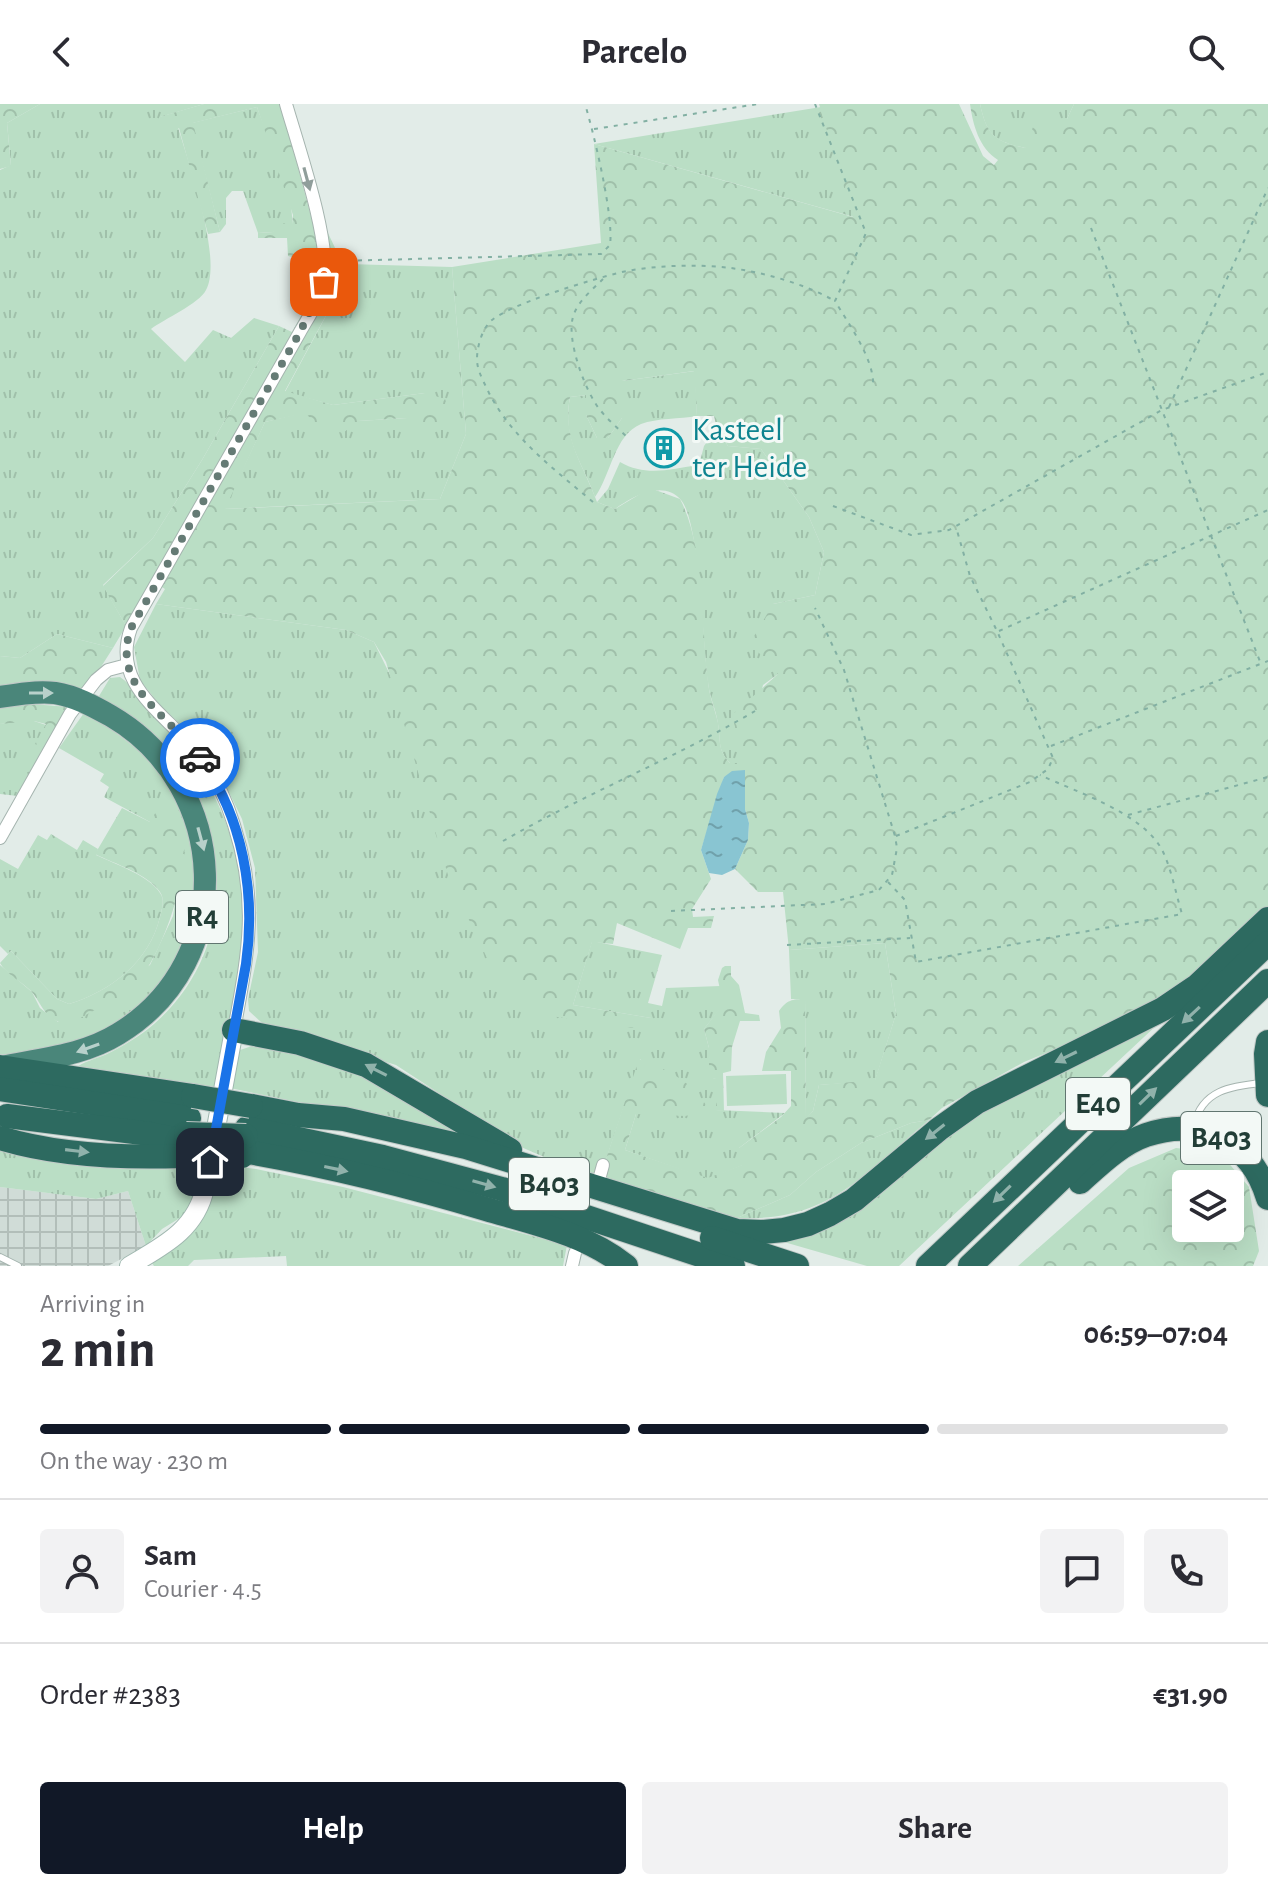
<!DOCTYPE html>
<html lang="en">
<head>
<meta charset="utf-8">
<style>
	body { margin:0; font-family:"Alegreya Sans",sans-serif; background:#f2f2f3; color:#2b2b33; height:100vh; display:flex; flex-direction:column; font-size:30px; white-space:nowrap }
	* { box-sizing:border-box; margin:0 }
	p { font-size:26px; color:#7c7c81 }
	.icon { flex:none; width:44px; height:44px; fill:none; stroke:currentColor; stroke-width:2; stroke-linecap:round; stroke-linejoin:round }
	.map { position:relative; height:1162px; overflow:hidden }
	.panel { display:flex; flex-direction:column; background:#fff; flex:1 }
	.panel>* { flex:none }
	.controls { position:absolute; left:1172px; top:1066px; display:grid; gap:16px }
	.controls a { display:grid; place-items:center; width:72px; height:72px; border-radius:8px; background:#fff; box-shadow:0 8px 32px #0002; font-size:40px }
	.pin { position:absolute; display:grid; place-items:center; width:68px; height:68px; color:#fff; margin:-34px; border-radius:16px; box-shadow:0 4px 12px #0006 }
	.courier { position:absolute; display:grid; place-items:center; width:80px; height:80px; margin:-40px; border:6px solid #1a73e8; border-radius:50%; background:#fff; color:#222; box-shadow:0 2px 10px #0007 }
	.head em { font-style:normal; font-weight:600 }
	.head div { display:flex; flex-direction:column-reverse }
	.head { display:flex; align-items:center; justify-content:space-between; height:136px; padding:0 40px }
	h1 { font-size:52px; font-weight:600; line-height:60px }
	.bar { display:grid; grid-template-columns:repeat(4,1fr); gap:12px 8px; align-content:center; height:96px; padding:0 40px }
	.bar i { height:10px; border-radius:6px; background:#e1e1e2 }
	.bar .on { background:#111827 }
	.bar p { grid-column:span 4 }
	.line { display:flex; align-items:center; gap:20px; padding:0 40px; border-top:2px solid #e1e1e2 }
	.line div { flex:1 }
	.round { display:grid; place-items:center; flex:none; width:84px; height:84px; border-radius:8px; background:#f2f2f3 }
	.action { display:flex; gap:16px; margin-top:auto; padding:16px 40px }
	.action a { flex:1; height:92px; border-radius:8px; background:#111827; color:#fff; font-size:32px; font-weight:600; line-height:92px; text-align:center }
	.action a+a { background:#f2f2f3; color:#2b2b33 }
	header { display:flex; justify-content:space-between; align-items:center; height:104px; padding:0 40px; background:#fff; font-size:36px; font-weight:600 }
	.map>svg:first-child { display:block }
	.industrial { fill:url(#industrial-grid) }
	.grass { fill:url(#grass-tufts) }
	.forest { fill:url(#forest-crowns); fill-rule:evenodd }
	.pitch { fill:#badec5 }
	.water { fill:url(#water-ripples) }
	.lines { fill:none; stroke-linecap:round; stroke-linejoin:round }
	.service-casing { stroke:#a5b4af; stroke-width:8 }
	.minor-casing { stroke:#a5b4af; stroke-width:14 }
	.secondary-casing { stroke:#a0b8b0; stroke-width:20 }
	.trunk-casing { stroke:#c1c9c7; stroke-width:24 }
	.motorway-casing { stroke:#c1c9c7; stroke-width:26 }
	.path { stroke:#82b0a3; stroke-width:2; stroke-dasharray:4 6; stroke-linecap:butt }
	.service { stroke:#fff; stroke-width:6 }
	.minor { stroke:#fff; stroke-width:12 }
	.secondary { stroke:#fff; stroke-width:18 }
	.trunk { stroke:#4a867a; stroke-width:22 }
	.motorway { stroke:#2d6a60; stroke-width:24 }
	.motorway-bridge-casing { stroke:#c1c9c7; stroke-width:26; stroke-linecap:butt }
	.motorway-bridge { stroke:#2d6a60; stroke-width:24 }
	.oneway { fill:#909e9b }
	.oneway2 { fill:#b8d1cb }
	.oneway3 { fill:#90b2ab }
	.done { stroke:#657b75; stroke-width:8; stroke-dasharray:0 14.4 }
	.route { stroke:#1a73e8; stroke-width:10 }
	.labels { text-anchor:middle; dominant-baseline:central; stroke-width:6; stroke-linejoin:round; paint-order:stroke }
	.shield { fill:#f3f9f6; stroke:#617670; stroke-width:2 }
	.shield-label { font-size:30px; font-weight:bold; fill:#223e37 }
	.culture-label { font-size:32px; fill:#0d838f; stroke:#f3f9f6; text-anchor:start }
</style>
</head>
<body>
<header><svg class="icon" aria-label="back" viewBox="0 0 24 24"><path d="M15 5l-7 7 7 7"/></svg>Parcelo<svg class="icon" aria-label="search" viewBox="0 0 24 24"><circle cx="10" cy="10" r="6"/><path d="M15 15l6 6"/></svg></header>
<div class="map">
<svg width="1268" height="1162" viewBox="0 0 1268 1162">
	<defs>
		<pattern id="industrial-grid" width="8" height="8" patternUnits="userSpaceOnUse" patternTransform="scale(2)"><rect width="8" height="8" fill="#d0dcd7"/><path d="M0 4h8M4 0v8" fill="none" stroke="#b2beb9"/></pattern>
		<pattern id="grass-tufts" width="24" height="20" patternUnits="userSpaceOnUse" patternTransform="scale(2)"><rect width="24" height="20" fill="#badec5"/><path d="M3 7l-1-3M5 7V3M7 7l1-3M15 17l-1-3M17 17v-4M19 17l1-3" fill="none" stroke="#a0c0aa"/></pattern>
		<pattern id="forest-crowns" width="20" height="18" patternUnits="userSpaceOnUse" patternTransform="scale(2)"><rect width="20" height="18" fill="#badec5"/><path d="M2 6a3 3 0 1 1 6 0M12 15a3 3 0 1 1 6 0" fill="none" stroke="#a0c0aa"/></pattern>
		<pattern id="water-ripples" width="26" height="14" patternUnits="userSpaceOnUse" patternTransform="scale(2)"><rect width="26" height="14" fill="#89c5d2"/><path d="M2 4q2-2 4 0t4 0M15 11q2-2 4 0t4 0" fill="none" stroke="#70a1ab"/></pattern>
	</defs>
	<rect width="100%" height="100%" fill="#e2ece8"/>
	<path class="industrial" d="M0,1083L96,1095L128,1087L146,1142L108,1162H0Z"/>
	<g class="grass">
		<path d="M40,0H204L160,13L178,23C188,58 223,155 206,186C199,200 164,215 151,225L185,258L213,226L231,234L254,214L279,222L202,356L153,434L103,481L126,522L113,544L57,530L20,554L0,552V66L11,61L7,19Z"/>
		<path d="M980,0H1074L1067,15L1025,44C994,37 987,32 980,0Z"/>
		<path d="M257,3C267,32 295,91 292,120L273,128L258,129L243,87H232L226,94V120L220,128L192,19Z"/>
		<path d="M821,3L854,113L594,40Z"/>
		<path d="M348,160L452,163L466,330L440,395L224,405L265,318L306,308L358,317L407,314L425,289L333,301L285,288L342,182Z"/>
		<path d="M695,267L697,312C680,315 657,314 641,320C614,331 611,371 595,393C581,355 562,336 570,293L586,291V311L597,334H608L622,314V277Z"/>
		<path d="M717,325L728,342L761,345L809,413L824,448L815,491L773,500L778,570L763,581L744,659H730C717,646 721,637 718,620C716,605 709,592 708,578C703,543 700,418 681,396C663,375 632,393 615,405L597,398L608,385L620,358C646,373 670,365 699,361L704,342Z"/>
		<path d="M156,500L346,526L374,538L557,913L651,914L573,901L592,837L662,851L648,899L662,902L666,884L720,882L724,900L704,925L709,944V973L716,975V1006L785,1009L739,1044L743,1061L708,1075L625,1046L636,1010H696L640,955L600,1073L565,1062L521,1043L396,961L275,924L262,919L249,907L248,895L258,848L255,764L242,715L222,674L202,641L159,600L140,576L134,543Z"/>
		<path d="M120,573C134,582 143,601 156,614C215,670 246,745 243,827C242,879 226,933 216,984L74,965C84,957 96,955 107,950C123,942 140,932 154,920C235,849 233,738 174,654C162,638 145,623 129,612C120,606 105,602 99,592L110,574Z"/>
		<path d="M84,609H90L159,662L191,721L198,804L171,875L111,930L19,952L0,950V861L32,888L40,904L58,918L150,861L173,812L178,780L150,718L104,693L109,683L100,677L104,670L59,644Z"/>
		<path d="M19,617H34L46,621L44,644L18,692L0,690V620Z"/>
		<path d="M51,730L77,746L83,736L98,745L96,751C113,759 150,772 160,789C165,795 162,805 160,813C149,858 111,887 69,900L57,895L11,847L8,850L0,842V755L18,765L38,731L47,736Z"/>
		<path d="M885,839L896,910L875,977L819,981L813,1007L806,1015L805,895H791L789,846Z"/>
		<path d="M1159,919L899,1162H867L784,1138L829,1124L859,1107L931,1042L987,1002Z"/>
		<path d="M261,939L353,965L466,1033L230,984L240,946Z"/>
		<path d="M929,1016C863,1071 829,1118 737,1114L790,1091L816,1068L861,1039L911,1019Z"/>
		<path d="M0,1045L180,1062L181,1065L203,1068L188,1109L162,1125L146,1142L128,1087L96,1095L0,1083Z"/>
		<path d="M215,1060L256,1065L343,1083L567,1141L563,1162H287L286,1152L194,1156L188,1162H154L152,1159L171,1147Z"/>
	</g>
	<g class="forest">
		<path d="M0,0H40L7,19L11,62L0,65Z"/>
		<path d="M204,0H281L319,142L318,153L311,158L288,152L287,134H258V129L273,128L277,119L292,120L293,111L257,3L193,19L220,128L208,130L179,24L163,27L159,13Z"/>
		<path d="M819,0H959L983,52L994,61L998,56C979,44 973,21 970,0H980C987,31 994,37 1025,44L1036,15H1067L1074,0H1268V808L1184,886L1142,910L1024,958L942,1004L929,1016L911,1019L861,1039L816,1068L790,1091L737,1114L675,1098L600,1073L639,955C667,966 689,975 706,1001L696,1010L685,1012L636,1010L625,1046L708,1074L742,1061L737,1053L739,1044L781,1013L791,1002V967H762L766,948L781,924L779,907C787,896 792,895 805,895L806,1014L813,1007L819,981L875,976L896,910L885,839L789,846L783,788H758L735,765L748,736L749,719L745,705L744,667L724,673L701,746L711,775L692,805L693,813L714,812L711,824H688L680,845L617,819L613,840L592,838L573,901L651,914L648,926L557,913L494,869L448,771L386,558L374,538L346,526L156,500L165,485L154,478L126,522L103,482L153,434L202,356L279,222L292,228L306,203L298,196L307,170L314,166L319,169L311,194L321,200C331,171 332,157 327,127L338,150L348,160L342,182L285,287L333,301L425,289L445,295L448,303L440,322L416,326L407,314L358,317L343,329L316,322L306,309L265,318L225,405L440,395L466,330L452,163L601,139L594,40L853,113ZM694,267L697,312H714L717,325L728,342L761,345L809,413L824,448L815,491L773,500L750,539L778,570L732,611L744,659H730C717,645 721,637 718,619C715,605 709,592 708,577C701,523 705,442 680,395L650,384L615,405L597,398C583,360 562,335 570,293L586,291V311L597,334H608L622,314V277Z"/>
		<path d="M57,530L113,544L85,588L0,582V552L20,554Z"/>
		<path d="M19,599L69,603L44,644L35,640L46,620L34,617L0,620V604Z"/>
		<path d="M175,700C202,738 167,844 138,877C126,890 109,899 93,907C84,912 69,922 59,918C43,912 41,898 31,887C21,877 6,870 0,859L11,847L57,895L69,900C111,887 149,858 160,813C162,805 165,795 160,788C148,770 115,760 95,750L122,704L150,718L157,706Z"/>
		<path d="M725,862H731V872L739,881L745,909L759,911L760,917H740L732,943L731,967L723,969L724,1007L716,1006V975L709,974V944L704,925L723,900L718,876L722,864Z"/>
		<path d="M1176,1044L1220,1049L1249,1083L1259,1147L1253,1162H1018L1129,1064ZM1186,1080H1230V1124H1186Z"/>
	</g>
	<path class="pitch" d="M786,970L787,1000L727,1002L726,972Z"/>
	<path class="water" d="M745,666V705L749,719L748,736L735,765L722,771L709,769L701,746L717,690L724,673L732,667Z"/>
	<g class="lines">
		<defs>
			<g id="service">
				<path d="M1194,1021C1202,986 1231,982 1262,979"/>
				<path d="M0,1153L18,1162"/>
			</g>
			<g id="minor">
				<path d="M0,734L70,610L96,576L108,566L127,561"/>
				<path d="M234,926C248,850 259,798 234,721C226,695 212,666 194,645C162,607 111,580 131,524L300,228C309,212 321,195 324,177C331,137 298,42 286,0"/>
				<path d="M600,1072L603,1061"/>
				<path d="M572,1162L575,1149"/>
			</g>
			<path id="secondary" d="M129,1162C163,1142 196,1126 205,1084L234,926"/>
			<path id="trunk" d="M0,593C18,590 37,587 55,589C75,592 93,602 111,612C231,682 239,857 118,930C84,951 45,954 7,962"/>
			<g id="motorway">
				<path d="M234,926L300,939L366,961L510,1046"/>
				<path d="M1268,938L1266,950L1268,991"/>
				<path d="M0,963L193,992"/>
				<path d="M0,985L189,1014"/>
				<path d="M251,1002L298,1011L344,1015L466,1043L737,1127L762,1128L784,1126L808,1120L830,1110L854,1096L939,1025L977,998L1163,905L1197,882L1268,815"/>
				<path d="M7,1012L150,1030L185,1037"/>
				<path d="M247,1024L383,1053L502,1085L733,1162"/>
				<path d="M0,1034C55,1051 125,1054 182,1052"/>
				<path d="M242,1047C325,1061 406,1081 486,1105C534,1119 586,1130 626,1162"/>
				<path d="M1080,1078C1099,1061 1120,1040 1146,1031C1202,1012 1251,1038 1268,1094"/>
				<path d="M712,1134L797,1162"/>
				<path d="M928,1162L1268,839"/>
				<path d="M970,1162L1268,877"/>
			</g>
		</defs>
		<use href="#service" class="service-casing"/>
		<use href="#minor" class="minor-casing"/>
		<use href="#secondary" class="secondary-casing"/>
		<use href="#trunk" class="trunk-casing"/>
		<use href="#motorway" class="motorway-casing"/>
		<g class="path">
			<path d="M815,0L866,129L835,197C848,219 875,256 873,282"/>
			<path d="M594,25L758,0"/>
			<path d="M1091,124L1261,560"/>
			<path d="M338,157L601,150L610,141C614,113 594,30 585,0"/>
			<path d="M603,175C592,186 577,198 573,213C566,236 586,290 601,307C609,317 619,325 628,334"/>
			<path d="M1169,303L1268,84"/>
			<path d="M593,398C554,365 513,335 489,289C484,278 477,267 477,255C477,244 481,229 488,220C501,202 597,174 622,168C656,161 697,160 731,164C766,169 805,180 835,197"/>
			<path d="M833,402L911,431L949,426L1162,306L1268,268"/>
			<path d="M999,527L1268,406"/>
			<path d="M1051,642L1268,557"/>
			<path d="M1128,711L1268,673"/>
			<path d="M896,732L1030,678L1048,665L1053,654L997,527L970,472L956,423"/>
			<path d="M503,737C585,690 673,655 755,607"/>
			<path d="M888,778L905,796L916,858L1182,810C1176,790 1172,768 1164,750C1147,710 1076,688 1040,671"/>
			<path d="M671,807L825,800L879,786L892,771L897,744L895,732L844,566L815,504"/>
			<path d="M787,841L910,834"/>
		</g>
		<use href="#service" class="service"/>
		<use href="#minor" class="minor"/>
		<use href="#secondary" class="secondary"/>
		<use href="#trunk" class="trunk"/>
		<use href="#motorway" class="motorway"/>
		<defs>
			<g id="motorway-bridge">
				<path d="M193,992L251,1002"/>
				<path d="M186,1030L246,1032"/>
				<path d="M182,1052H242"/>
			</g>
		</defs>
		<use href="#motorway-bridge" class="motorway-bridge-casing"/>
		<use href="#motorway-bridge" class="motorway-bridge"/>
	</g>
	<defs><path id="oneway-solid" d="M-6-.8H1V-3.2L6.5 0L1 3.2V.8H-6Z" transform="scale(2)"/></defs>
	<use class="oneway" href="#oneway-solid" transform="translate(307 75) rotate(75)"/>
	<g class="oneway2">
		<use href="#oneway-solid" transform="translate(41 589)"/>
		<use href="#oneway-solid" transform="translate(201 735) rotate(75)"/>
		<use href="#oneway-solid" transform="translate(88 944) rotate(160)"/>
	</g>
	<g class="oneway3">
		<use href="#oneway-solid" transform="translate(1191 911) rotate(137)"/>
		<use href="#oneway-solid" transform="translate(1066 953) rotate(154)"/>
		<use href="#oneway-solid" transform="translate(376 966) rotate(-153)"/>
		<use href="#oneway-solid" transform="translate(1148 992) rotate(-44)"/>
		<use href="#oneway-solid" transform="translate(935 1028) rotate(142)"/>
		<use href="#oneway-solid" transform="translate(77 1047) rotate(7)"/>
		<use href="#oneway-solid" transform="translate(336 1065) rotate(12)"/>
		<use href="#oneway-solid" transform="translate(484 1080) rotate(16)"/>
		<use href="#oneway-solid" transform="translate(1002 1090) rotate(136)"/>
	</g>
	<g class="lines">
		<path class="done" d="M200,654C170,611 110,584 131,524L300,228L324,178"/>
		<path class="route" d="M200,654C243,713 256,789 246,860L210,1058"/>
	</g>
	<defs>
		<symbol id="building-ring" viewBox="-11 -11 22 22"><circle r="9.5" fill="#f3f9f6" stroke="#0f9aa8" stroke-width="1.5"/><path d="M-4-6H4V6H1V3H-1V6H-4ZM-2.5-4.3h1.7v1.8h-1.7ZM.8-4.3h1.7v1.8H.8ZM-2.5-1h1.7V.8h-1.7ZM.8-1h1.7V.8H.8Z" fill="#0f9aa8"/></symbol>
	</defs>
	<g fill-rule="evenodd">
		<use href="#building-ring" x="642" y="322" width="44" height="44"/>
	</g>
	<g class="labels">
		<g class="shield">
			<rect x="176" y="787" width="52" height="52" rx="6"/>
			<rect x="1066" y="974" width="64" height="52" rx="6"/>
			<rect x="1181" y="1008" width="80" height="52" rx="6"/>
			<rect x="509" y="1054" width="80" height="52" rx="6"/>
		</g>
		<g class="shield-label">
			<text x="202" y="813">R4</text>
			<text x="1098" y="1000">E40</text>
			<text x="1221" y="1034">B403</text>
			<text x="549" y="1080">B403</text>
		</g>
		<g class="culture-label">
			<text x="692" y="326">Kasteel<tspan x="692" dy="37">ter Heide</tspan></text>
		</g>
	</g>
</svg>
<div class="controls">
<a><svg class="icon" aria-label="layers" viewBox="0 0 24 24"><path d="M12 4l9 5-9 5-9-5zM3 14l9 5 9-5"/></svg></a>
</div>
<div class="pin" style="left:324px;top:178px;background:#ea580c"><svg class="icon" aria-label="bag" viewBox="0 0 24 24"><path d="M5 8h14l-1 12H6zM9 8a3 3 0 0 1 6 0"/></svg></div>
<div class="pin" style="left:210px;top:1058px;background:#1f2937"><svg class="icon" aria-label="home" viewBox="0 0 24 24"><path d="M3 11l9-7 9 7M6 9v11h12V9"/></svg></div>
<div class="courier" style="left:200px;top:654px"><svg class="icon" aria-label="car" viewBox="0 0 24 24"><path d="M5 17H2v-5l4-1 3-4h7l3 4 3 1v5h-3M9 17h6M6 11h13"/><circle cx="7" cy="17" r="2"/><circle cx="17" cy="17" r="2"/></svg></div>
</div>
<section class="panel">
<div class="head"><div><h1>2 min</h1><p>Arriving in</p></div><em>06:59–07:04</em></div>
<div class="bar"><i class="on"></i><i class="on"></i><i class="on"></i><i></i><p>On the way · 230 m</p></div>
<div class="line" style="height:144px"><a class="round"><svg class="icon" aria-label="person" viewBox="0 0 24 24"><circle cx="12" cy="8" r="4"/><path d="M4 21q1-7 8-7t8 7"/></svg></a><div><b>Sam</b><p>Courier · 4.5</p></div><a class="round"><svg class="icon" aria-label="chat" viewBox="0 0 24 24"><path d="M4 5h16v11H9l-5 4z"/></svg></a><a class="round"><svg class="icon" aria-label="phone" viewBox="0 0 24 24"><path d="M5 4h4l2 5-3 2q2 4 5 5l2-3 5 2v4C11 20 4 13 5 4z"/></svg></a></div>
<div class="line" style="height:104px"><div>Order #2383</div><b>€31.90</b></div>
<div class="action"><a>Help</a><a>Share</a></div>
</section>
</body>
</html>
